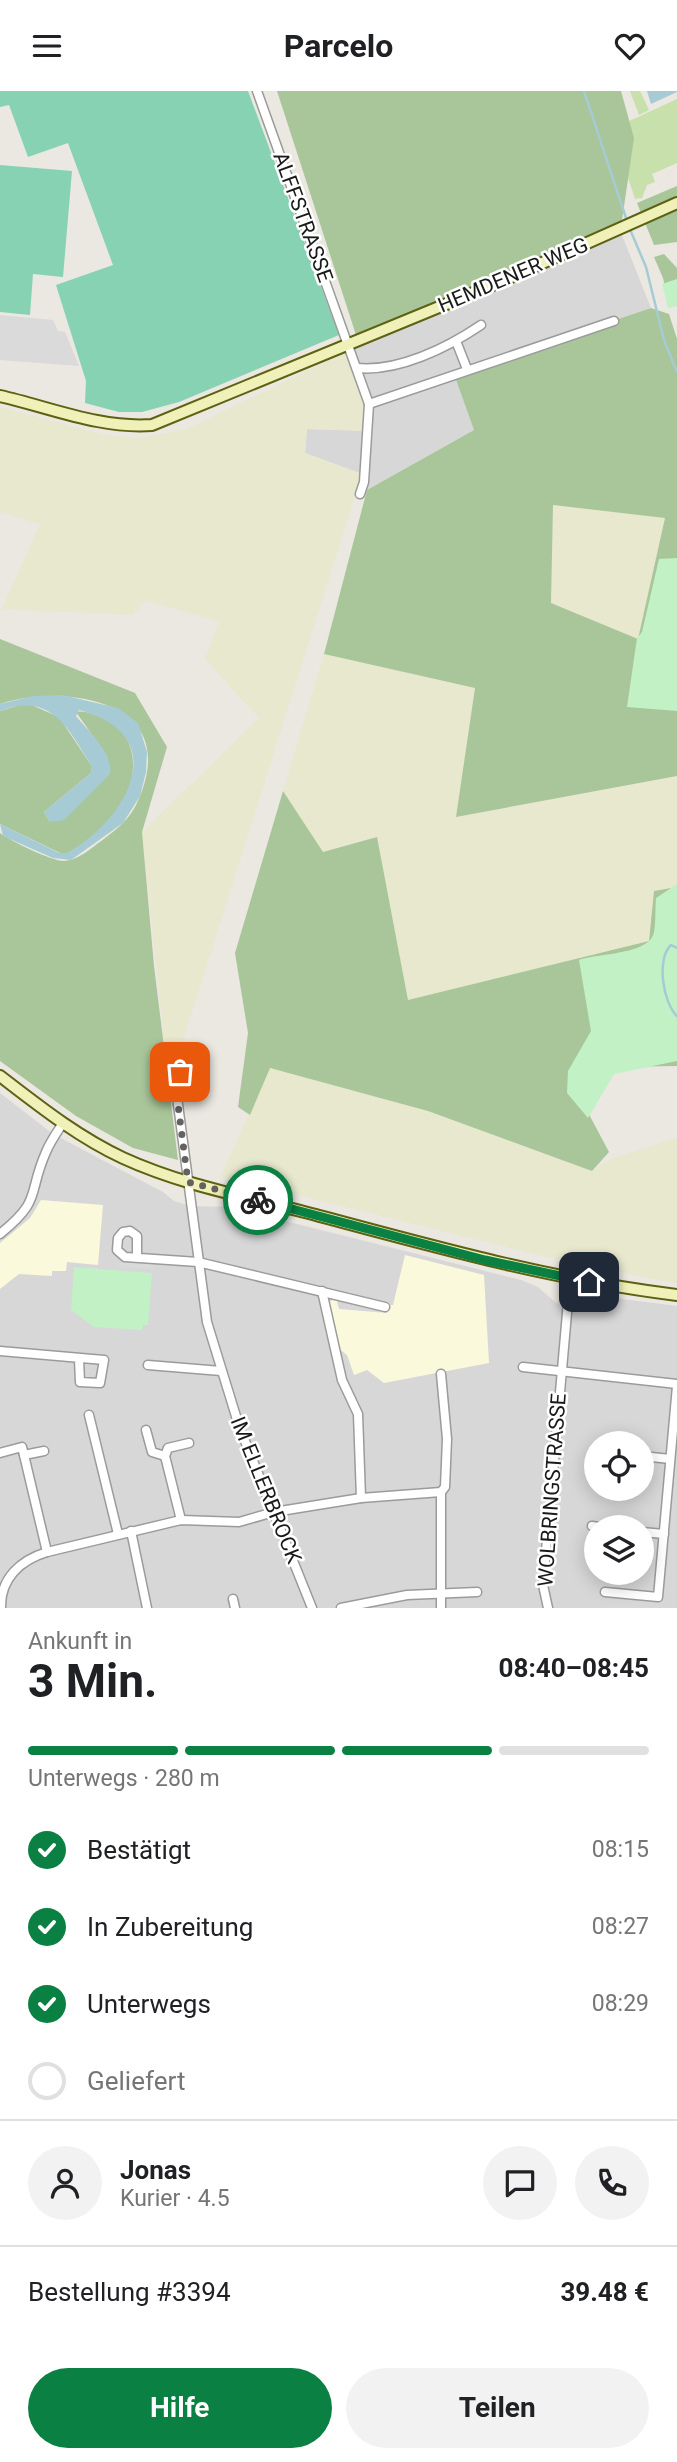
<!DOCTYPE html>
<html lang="de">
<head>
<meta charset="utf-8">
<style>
	body { margin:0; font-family:Roboto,sans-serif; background:#f2f2f2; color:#202124; height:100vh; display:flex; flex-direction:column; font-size:26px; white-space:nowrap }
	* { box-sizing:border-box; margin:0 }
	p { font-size:23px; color:#757577 }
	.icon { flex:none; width:38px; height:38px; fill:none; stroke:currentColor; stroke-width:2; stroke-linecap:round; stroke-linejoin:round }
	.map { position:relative; height:1517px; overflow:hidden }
	.side { display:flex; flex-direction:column; background:#fff; flex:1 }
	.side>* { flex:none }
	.buttons { position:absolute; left:584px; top:1340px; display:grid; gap:14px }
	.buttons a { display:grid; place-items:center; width:70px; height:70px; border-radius:50%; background:#fff; box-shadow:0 4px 18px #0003; font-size:35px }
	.pin { position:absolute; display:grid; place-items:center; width:60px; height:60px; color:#fff; margin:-30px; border-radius:14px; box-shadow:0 4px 10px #0006 }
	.courier { position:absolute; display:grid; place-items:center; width:70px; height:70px; margin:-35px; border:5px solid #0b8043; border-radius:50%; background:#fff; color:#222; box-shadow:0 2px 9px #0007 }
	.head em { font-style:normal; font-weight:700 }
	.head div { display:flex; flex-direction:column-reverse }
	.head { display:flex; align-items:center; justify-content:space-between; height:119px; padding:0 28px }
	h1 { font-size:46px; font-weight:700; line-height:52px }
	.bar { display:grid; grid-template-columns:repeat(4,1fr); gap:10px 7px; align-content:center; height:84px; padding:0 28px }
	.bar i { height:9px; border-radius:5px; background:#e0e0e0 }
	.bar .active { background:#0b8043 }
	.bar p { grid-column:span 4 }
	.line { display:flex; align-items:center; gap:18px; padding:0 28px; border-top:2px solid #e0e0e0 }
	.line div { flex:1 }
	.round { display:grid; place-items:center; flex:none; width:74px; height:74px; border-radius:37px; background:#f2f2f2 }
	ol { padding:0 28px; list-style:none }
	li { display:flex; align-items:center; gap:21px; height:77px }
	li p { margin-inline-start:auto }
	li .icon { padding:7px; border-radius:50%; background:#0b8043; color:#fff; stroke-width:4 }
	li:last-child { color:#757577 }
	li i { width:38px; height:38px; border:4px solid #e0e0e0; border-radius:50% }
	.primary-button { display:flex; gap:14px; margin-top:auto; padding:14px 28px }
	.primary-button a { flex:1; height:80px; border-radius:42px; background:#0b8043; color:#fff; font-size:28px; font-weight:700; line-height:80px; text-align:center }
	.primary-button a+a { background:#f2f2f2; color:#202124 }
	header { display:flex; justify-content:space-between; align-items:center; height:91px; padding:0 28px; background:#fff; font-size:32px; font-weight:700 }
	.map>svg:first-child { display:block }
	.residential { fill:#d8d7d8; fill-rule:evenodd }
	.education { fill:#faf9db }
	.farmland { fill:#e7e8ce }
	.grass { fill:#c7e0ac }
	.forest { fill:#a9c69a; fill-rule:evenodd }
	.park { fill:#c1f1c4 }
	.pitch { fill:#87d2b2 }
	.parking { fill:#dadada }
	.water { fill:#a6cbd4 }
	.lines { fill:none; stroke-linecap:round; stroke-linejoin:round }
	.stream { stroke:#a6cbd4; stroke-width:2.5 }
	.street-casing { stroke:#9b9b9b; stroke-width:11 }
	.secondary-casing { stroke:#5c6211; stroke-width:14 }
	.street { stroke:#fff; stroke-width:8 }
	.secondary { stroke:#f0f1b9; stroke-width:10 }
	.done { stroke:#636260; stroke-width:7; stroke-dasharray:0 12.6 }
	.route { stroke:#0b8043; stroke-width:9 }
	.labels { text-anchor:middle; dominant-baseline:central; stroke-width:5; stroke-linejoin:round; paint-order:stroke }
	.street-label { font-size:21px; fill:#1a1a1a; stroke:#fff }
</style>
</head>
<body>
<header><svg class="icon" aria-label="menu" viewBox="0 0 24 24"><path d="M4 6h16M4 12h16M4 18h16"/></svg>Parcelo<svg class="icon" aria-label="heart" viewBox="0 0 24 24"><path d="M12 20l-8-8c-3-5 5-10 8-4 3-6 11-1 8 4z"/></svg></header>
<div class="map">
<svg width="677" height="1517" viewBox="0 0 677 1517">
	<rect width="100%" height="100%" fill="#ebe7e1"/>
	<g class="residential">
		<path d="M620,139L651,217L455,283L474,339L367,399L362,383L305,362L307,338L368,340L348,260L496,197Z"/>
		<path d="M0,1002L53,1043L163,1101L174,1110L191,1115L229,1116L521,1189L538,1196L556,1212L578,1215L595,1207L607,1206L677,1215V1517H0ZM597,1353H642V1398H597ZM597,1437H642V1482H597Z"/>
	</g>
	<g class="education">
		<path d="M41,1109L103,1114L98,1174L67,1171L66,1180H52V1185L19,1183L0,1198V1152L30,1127Z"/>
		<path d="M405,1164L484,1184L489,1272L384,1292L367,1279L354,1284L347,1264L338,1257L329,1211L336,1207L339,1218L387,1222L389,1214H393Z"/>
	</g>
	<g class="farmland">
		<path d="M348,260L370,315L368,340L307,338L305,362L362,383L169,994L142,741L259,627L205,568L219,530L145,510L133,524L2,518L40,433L0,421V316L105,344L138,347L187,338Z"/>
		<path d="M553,414L665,426L638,548L551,512Z"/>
		<path d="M324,563L475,597L457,726L677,685V796L654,800L649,850L408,909L377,746L323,761L283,700Z"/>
		<path d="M270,977L428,1020L592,1080L612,1067L677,1047V1193L555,1168L221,1085Z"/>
	</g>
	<g class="grass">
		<path d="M630,0H640L649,19L639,24Z"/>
		<path d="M677,8V72L652,83L655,91L647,94L642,107L635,108L612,38Z"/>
	</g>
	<g class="forest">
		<path d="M277,0H621L634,47L622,129L357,247Z"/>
		<path d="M677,95V151L654,154L637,112Z"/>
		<path d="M664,163L677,177V213H669L663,187L654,166Z"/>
		<path d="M651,217L669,223L677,248V685L456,726L475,597L324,563L367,399L474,339L454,283ZM553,414L665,427L638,548L551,512Z"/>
		<path d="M0,548L135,602L167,656L142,741L154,875L178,1069L133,1057L76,1025L0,970V742C11,750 51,770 64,770C77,769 88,760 97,753C111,743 127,731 135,716C163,660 146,620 85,608C57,603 27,604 0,613Z"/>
		<path d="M27,612L59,626L91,674V682L44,721L50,731L107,665L76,621C85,619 98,625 107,629C121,636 129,647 132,663C140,706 103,742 68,762H60L0,733V620Z"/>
		<path d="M283,700L323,761L377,746L408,909L649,850L654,800L677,796V975L610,976L584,1014L609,1061L592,1080L428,1020L270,977L250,1024L238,1016L248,942L235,862Z"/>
	</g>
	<g class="park">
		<path d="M677,188V215L668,217L662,193Z"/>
		<path d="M677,467V620L627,616L637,547L642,541L659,468Z"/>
		<path d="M677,793V970L614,983L588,1027L567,1002L568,980L591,940L579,869C598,862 650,864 654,841C656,830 655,818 656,807Z"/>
		<path d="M74,1176L152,1182L148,1234H143L142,1239L94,1236L71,1219Z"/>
	</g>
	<g class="pitch">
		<path d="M0,0H248L339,244L179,311L142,321H119L85,312L86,290L56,194L113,174L68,52L28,66L9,14L0,16Z"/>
		<path d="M0,74L72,80L63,186L33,183L30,224L0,221Z"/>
	</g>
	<g class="parking">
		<path d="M0,224L53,229L58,240L65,241L79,275L0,269Z"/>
		<path d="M120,1169L153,1172V1178L119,1175Z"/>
	</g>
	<g class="water">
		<path d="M647,0H677V1L651,13Z"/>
		<path d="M62,604L118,617L138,632L147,661L146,681L140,705L123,732L71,769L53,767L3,745L0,733L59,762H68C128,727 174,644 79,619L76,625C89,641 113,661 110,683L64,729L50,731L44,721L91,682V674C68,637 51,600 0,620V613L33,605Z"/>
	</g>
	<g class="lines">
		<g class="stream">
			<path d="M584,0L627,130"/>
			<path d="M629,136L646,176L664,249L677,281"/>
			<path d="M677,857L671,854C656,868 663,912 677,925"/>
		</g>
		<defs>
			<g id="street">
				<path d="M257,0L369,313L364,391L360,403"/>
				<path d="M456,250L467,278"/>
				<path d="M357,277C398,281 447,257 481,234"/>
				<path d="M369,313L614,230"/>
				<path d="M180,981L177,1006L207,1231L239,1335L312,1517"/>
				<path d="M0,1143C43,1108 27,1104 46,1061C50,1051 57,1041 63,1032"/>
				<path d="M137,1166V1145L130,1140L123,1141L118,1147L117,1159L125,1166L198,1171L385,1216"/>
				<path d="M322,1200L342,1289L358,1323L361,1407"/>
				<path d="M0,1260L104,1269L100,1292L80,1291L79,1268"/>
				<path d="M148,1274L221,1280"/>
				<path d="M523,1276L677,1293"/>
				<path d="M89,1324L118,1443"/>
				<path d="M146,1339L152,1361L165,1365"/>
				<path d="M44,1360L24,1364L47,1461"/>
				<path d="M0,1362L22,1356L24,1364"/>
				<path d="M642,1365L670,1368"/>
				<path d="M441,1401V1517"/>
				<path d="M181,1429L165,1365L168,1357L189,1352"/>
				<path d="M592,1435L606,1437"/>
				<path d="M131,1440L147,1517"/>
				<path d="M642,1441L664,1443"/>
				<path d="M605,1501L658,1506L677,1295"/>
				<path d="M233,1508L235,1517"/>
				<path d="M1,1517C0,1487 21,1469 47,1461L181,1429L239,1431L274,1421L361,1407L441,1401L445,1396L447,1348L441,1283"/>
				<path d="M341,1517L407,1504L477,1501"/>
				<path d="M548,1517L543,1494L570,1188"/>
			</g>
			<g id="secondary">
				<path d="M0,305C49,316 101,338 152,334L495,193L677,112"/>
				<path d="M0,985C39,1015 78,1046 123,1067C184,1095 252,1107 316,1124C435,1156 554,1189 677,1204"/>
			</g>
		</defs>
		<use href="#street" class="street-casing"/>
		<use href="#secondary" class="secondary-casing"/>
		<use href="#street" class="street"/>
		<use href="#secondary" class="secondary"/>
	</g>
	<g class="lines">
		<path class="done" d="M180,981L177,1006L188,1091L258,1109"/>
		<path class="route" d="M258,1109L485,1169L589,1191"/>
	</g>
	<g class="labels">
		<g class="street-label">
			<text transform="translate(303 126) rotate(70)">ALFFSTRASSE</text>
			<text transform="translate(513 184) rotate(-23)">HEMDENER WEG</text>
			<text transform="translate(266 1399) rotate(68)">IM ELLERBROCK</text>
			<text transform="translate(552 1399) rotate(-86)">WOLBRINGSTRASSE</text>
		</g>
	</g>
</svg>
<div class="buttons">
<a><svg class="icon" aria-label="locate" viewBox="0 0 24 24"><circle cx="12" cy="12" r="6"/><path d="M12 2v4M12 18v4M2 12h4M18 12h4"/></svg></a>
<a><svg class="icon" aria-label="layers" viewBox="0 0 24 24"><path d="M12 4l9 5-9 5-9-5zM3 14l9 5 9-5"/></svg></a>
</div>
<div class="pin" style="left:180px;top:981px;background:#ea580c"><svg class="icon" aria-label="bag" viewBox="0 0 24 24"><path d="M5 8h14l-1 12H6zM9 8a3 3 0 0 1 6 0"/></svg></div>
<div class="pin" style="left:589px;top:1191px;background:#1f2937"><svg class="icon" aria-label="home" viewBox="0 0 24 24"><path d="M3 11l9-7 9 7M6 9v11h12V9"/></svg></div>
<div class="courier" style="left:258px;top:1109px"><svg class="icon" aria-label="bike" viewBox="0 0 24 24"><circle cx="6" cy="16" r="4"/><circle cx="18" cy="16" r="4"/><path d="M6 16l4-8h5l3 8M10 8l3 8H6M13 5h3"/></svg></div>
</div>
<section class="side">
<div class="head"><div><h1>3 Min.</h1><p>Ankunft in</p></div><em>08:40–08:45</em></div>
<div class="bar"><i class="active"></i><i class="active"></i><i class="active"></i><i></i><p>Unterwegs · 280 m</p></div>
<ol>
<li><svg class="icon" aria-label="check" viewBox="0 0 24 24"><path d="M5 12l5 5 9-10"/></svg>Bestätigt<p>08:15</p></li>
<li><svg class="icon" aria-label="check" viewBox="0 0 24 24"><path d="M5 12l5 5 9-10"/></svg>In Zubereitung<p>08:27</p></li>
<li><svg class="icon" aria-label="check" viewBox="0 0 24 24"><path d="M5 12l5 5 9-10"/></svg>Unterwegs<p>08:29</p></li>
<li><i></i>Geliefert</li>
</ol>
<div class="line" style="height:126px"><a class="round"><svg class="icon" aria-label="person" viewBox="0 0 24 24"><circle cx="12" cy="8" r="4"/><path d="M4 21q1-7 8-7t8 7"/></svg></a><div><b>Jonas</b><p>Kurier · 4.5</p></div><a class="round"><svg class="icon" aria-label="chat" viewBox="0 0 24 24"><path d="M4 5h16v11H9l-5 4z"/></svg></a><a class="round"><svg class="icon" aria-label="phone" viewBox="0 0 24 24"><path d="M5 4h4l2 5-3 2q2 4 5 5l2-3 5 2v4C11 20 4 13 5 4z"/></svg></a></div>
<div class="line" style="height:91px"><div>Bestellung #3394</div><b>39.48 €</b></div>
<div class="primary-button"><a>Hilfe</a><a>Teilen</a></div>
</section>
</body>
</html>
